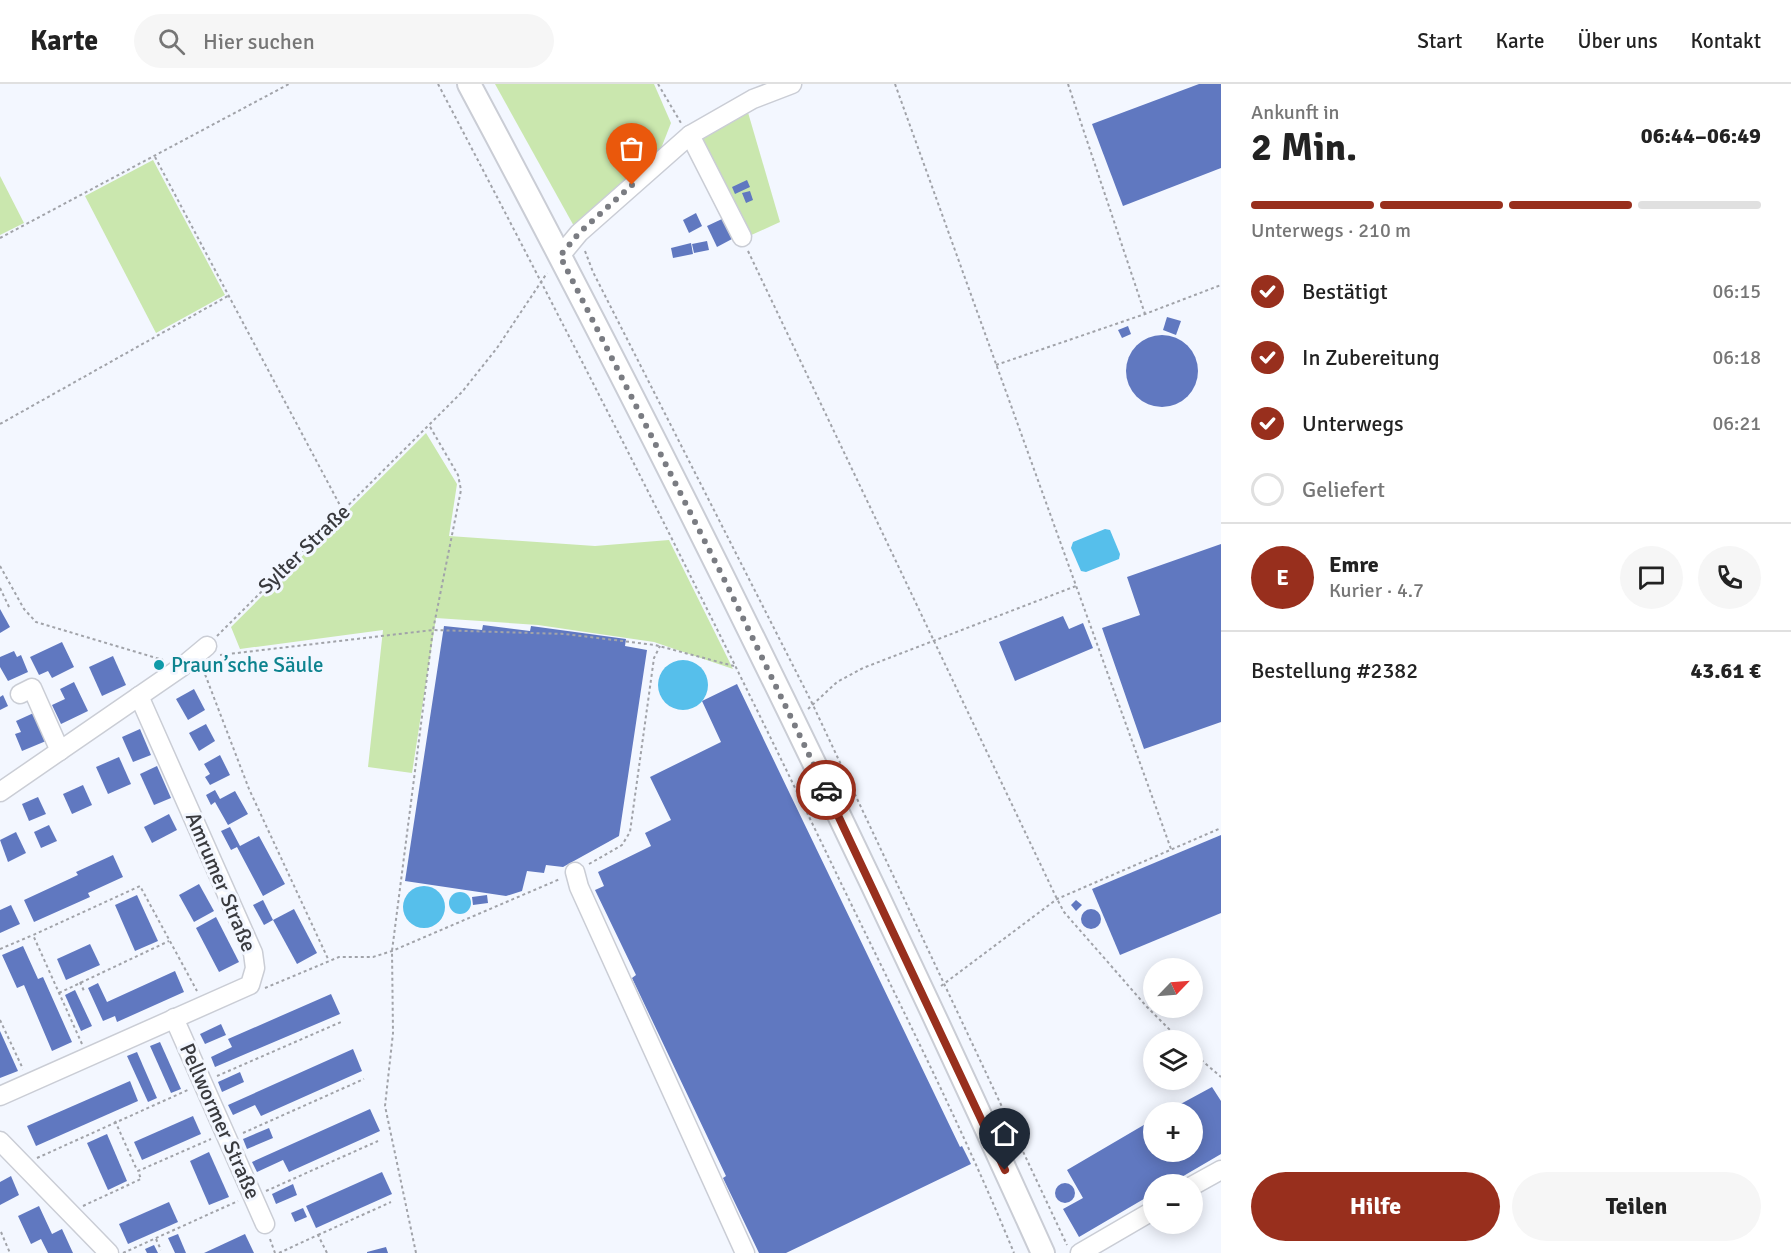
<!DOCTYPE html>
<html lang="de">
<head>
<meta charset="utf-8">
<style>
	body { margin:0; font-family:Signika,sans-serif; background:#f6f6f6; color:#222; height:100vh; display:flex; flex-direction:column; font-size:22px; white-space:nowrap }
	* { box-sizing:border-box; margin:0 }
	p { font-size:20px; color:#767676 }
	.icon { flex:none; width:33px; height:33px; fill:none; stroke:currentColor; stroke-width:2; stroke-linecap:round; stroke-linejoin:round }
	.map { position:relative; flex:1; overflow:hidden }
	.sheet { display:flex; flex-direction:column; background:#fff; width:570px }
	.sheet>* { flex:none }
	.needle { width:39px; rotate:65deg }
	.fabs { position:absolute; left:1143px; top:874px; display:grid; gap:12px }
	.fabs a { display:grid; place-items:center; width:60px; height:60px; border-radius:50%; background:#fff; box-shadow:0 3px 15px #0003; font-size:30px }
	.pin { position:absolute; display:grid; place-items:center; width:51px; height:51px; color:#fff; margin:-62px -26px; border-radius:50% 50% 50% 0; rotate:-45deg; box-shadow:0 0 6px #0007 }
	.pin .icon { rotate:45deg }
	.courier { position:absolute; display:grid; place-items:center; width:60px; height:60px; margin:-30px; border:4px solid #982f1d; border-radius:50%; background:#fff; color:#222; box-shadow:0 2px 8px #0007 }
	.head em { font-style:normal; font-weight:700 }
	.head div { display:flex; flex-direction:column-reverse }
	.head { display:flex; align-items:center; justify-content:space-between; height:102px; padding:0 30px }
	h1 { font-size:39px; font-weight:700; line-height:45px }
	.bar { display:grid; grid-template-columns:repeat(4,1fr); gap:9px 6px; align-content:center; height:72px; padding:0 30px }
	.bar i { height:8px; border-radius:4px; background:#e0e0e0 }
	.bar .current { background:#982f1d }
	.bar p { grid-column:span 4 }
	.line { display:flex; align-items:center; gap:15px; padding:0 30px; border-top:2px solid #e0e0e0 }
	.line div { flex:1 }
	.round { display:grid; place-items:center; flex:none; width:63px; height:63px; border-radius:32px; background:#f6f6f6 }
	ol { padding:0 30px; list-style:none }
	li { display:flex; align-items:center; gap:18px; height:66px }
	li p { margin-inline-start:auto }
	li .icon { padding:6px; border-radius:50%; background:#982f1d; color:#fff; stroke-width:4 }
	li:last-child { color:#767676 }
	li i { width:33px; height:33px; border:3px solid #e0e0e0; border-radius:50% }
	.button { display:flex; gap:12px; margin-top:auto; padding:12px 30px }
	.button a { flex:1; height:69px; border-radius:36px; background:#982f1d; color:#fff; font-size:24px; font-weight:700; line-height:69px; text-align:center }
	.button a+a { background:#f6f6f6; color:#222 }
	header { display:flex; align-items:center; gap:36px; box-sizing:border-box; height:84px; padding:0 30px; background:#fff; border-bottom:2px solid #e0e0e0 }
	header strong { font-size:28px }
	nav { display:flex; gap:33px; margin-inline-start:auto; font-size:21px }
	.search { width:420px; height:54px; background:#f6f6f6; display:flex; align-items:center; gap:15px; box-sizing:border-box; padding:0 21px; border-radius:33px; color:#767676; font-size:22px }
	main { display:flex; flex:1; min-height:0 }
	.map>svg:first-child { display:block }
	.green { fill:#cae7ae }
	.water { fill:#56bfeb }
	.building { fill:#6078c0 }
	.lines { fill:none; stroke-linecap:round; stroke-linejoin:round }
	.minor-casing { stroke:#cacdd5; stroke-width:21 }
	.major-casing { stroke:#cacdd5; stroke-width:26 }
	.path { stroke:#a1a3a9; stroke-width:2; stroke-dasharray:3 3; stroke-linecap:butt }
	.minor { stroke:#fff; stroke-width:18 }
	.major { stroke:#fff; stroke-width:22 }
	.done { stroke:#7a7c82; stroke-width:6; stroke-dasharray:0 10.8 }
	.route { stroke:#982f1d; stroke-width:8 }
	.culture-dot { fill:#0f9aa8; stroke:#f3f7ff; stroke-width:2 }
	.labels { text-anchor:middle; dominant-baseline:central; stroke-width:6; stroke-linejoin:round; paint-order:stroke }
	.street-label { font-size:21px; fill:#393a3e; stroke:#f3f7ff }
	.culture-label { font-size:21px; fill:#0d838f; stroke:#f3f7ff; text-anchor:start }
</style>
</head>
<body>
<header>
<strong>Karte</strong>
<div class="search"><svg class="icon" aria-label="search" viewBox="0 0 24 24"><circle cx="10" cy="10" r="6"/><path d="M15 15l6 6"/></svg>Hier suchen</div>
<nav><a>Start</a><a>Karte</a><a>Über uns</a><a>Kontakt</a></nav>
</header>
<main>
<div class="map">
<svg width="1221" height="1169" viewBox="0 0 1221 1169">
	<rect width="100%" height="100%" fill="#f3f7ff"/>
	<g class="green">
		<path d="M495,0H654L671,39L660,67L575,144Z"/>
		<path d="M747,25L780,138L747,153L698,57Z"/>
		<path d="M153,76L225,211L156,249L85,112Z"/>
		<path d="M0,92L24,139L0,151Z"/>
		<path d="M426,349L457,400L449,452L595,462L669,456L733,585L654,558L538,541L436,534L412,689L368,683L383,546L240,565L231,543Z"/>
	</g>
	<g class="water">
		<path d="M1105,445L1110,446L1120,470L1119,475L1086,488L1081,487L1071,464L1073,458Z"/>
		<circle cx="683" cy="601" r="25"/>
		<circle cx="424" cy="823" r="21"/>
		<circle cx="460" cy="819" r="11"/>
	</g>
	<g class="building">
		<path d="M1199,0H1221V84L1123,122L1092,40Z"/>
		<path d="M747,96L750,103L735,110L732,103Z"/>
		<path d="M750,107L753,116L746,119L742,109Z"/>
		<path d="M696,129L702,142L689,149L683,136Z"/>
		<path d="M722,135L732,155L717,163L707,142Z"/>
		<path d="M707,157L709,166L694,169L692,160Z"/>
		<path d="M691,159L693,170L673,174L671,164Z"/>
		<path d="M1167,233L1181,237L1176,251L1163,246Z"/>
		<path d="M1128,242L1131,250L1122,254L1118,246Z"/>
		<circle cx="1162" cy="287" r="36"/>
		<path d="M1221,460V638L1144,665L1102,544L1140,531L1127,493Z"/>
		<path d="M0,525L10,543L0,549Z"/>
		<path d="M1063,532L1069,545L1083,539L1093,564L1015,597L999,558Z"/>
		<path d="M483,541L530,547L531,542L626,555L625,562L647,566L619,752L563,783L546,781L544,789L527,787L522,807L506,812L405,797L444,542L482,546Z"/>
		<path d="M62,558L74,583L52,594L48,587L39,591L30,573Z"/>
		<path d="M14,567L17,573L21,571L28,588L8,597L0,583V573Z"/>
		<path d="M113,572L126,601L102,612L89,583Z"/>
		<path d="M74,598L88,627L61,640L52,621L65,615L60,605Z"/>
		<path d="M737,600L960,1063L962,1062L971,1080L786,1169H759L723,1094L726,1092L632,894L636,891L595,806L604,802L598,788L651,762L645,749L671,736L650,693L721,658L702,617Z"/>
		<path d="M194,605L205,626L188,636L176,615Z"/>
		<path d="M3,611L8,622L0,626V613Z"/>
		<path d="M38,627L46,657L22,667L15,650L21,648L16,637Z"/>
		<path d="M206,640L215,657L199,667L189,649Z"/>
		<path d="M140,645L151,671L133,678L122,653Z"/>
		<path d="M220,671L230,691L210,701L205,693L210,690L204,680Z"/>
		<path d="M119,673L131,700L108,710L96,683Z"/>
		<path d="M157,682L171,714L154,721L140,690Z"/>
		<path d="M83,701L92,721L72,730L63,710Z"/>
		<path d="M215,706L220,715L235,707L248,730L228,741L215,718L211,721L206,711Z"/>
		<path d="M38,713L46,730L29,737L22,720Z"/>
		<path d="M169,730L177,746L152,759L144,743Z"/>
		<path d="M49,741L57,757L41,764L34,748Z"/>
		<path d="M230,743L240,762L259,752L285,800L263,812L237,763L231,766L221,747Z"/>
		<path d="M16,748L26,769L8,778L0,756Z"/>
		<path d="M1221,751V829L1120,871L1092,805Z"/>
		<path d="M113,771L123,793L88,809L90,813L34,838L24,816L78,791L76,788Z"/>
		<path d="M199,800L214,827L194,838L179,811Z"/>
		<path d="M137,811L158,857L135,867L115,821Z"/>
		<path d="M487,811L488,819L473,821L472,813Z"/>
		<path d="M263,816L273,836L264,841L253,821Z"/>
		<path d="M1076,816L1082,821L1076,827L1071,821Z"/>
		<path d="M11,821L20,840L0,849V826Z"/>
		<path d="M294,825L317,869L297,880L273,836Z"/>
		<circle cx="1091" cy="835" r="10"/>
		<path d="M216,833L239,878L219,888L196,844Z"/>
		<path d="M90,860L100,881L66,896L57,875Z"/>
		<path d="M23,862L38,895L43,893L72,958L52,967L24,901L17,904L2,871Z"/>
		<path d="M175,887L184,908L117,938L115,932L103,937L88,904L98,899L107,918Z"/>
		<path d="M75,906L92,942L81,947L65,911Z"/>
		<path d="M331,910L340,930L215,983L211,973L232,963L228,955Z"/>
		<path d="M221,940L226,951L205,960L200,950Z"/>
		<path d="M0,947L18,987L0,994Z"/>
		<path d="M160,958L181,1005L171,1009L150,962Z"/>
		<path d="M353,965L362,987L261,1032L255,1021L233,1031L228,1021Z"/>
		<path d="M137,968L157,1014L148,1018L127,972Z"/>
		<path d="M240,988L244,998L222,1008L218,998Z"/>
		<path d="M130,997L138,1017L36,1062L27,1042Z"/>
		<path d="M1212,1003L1221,1017V1070L1168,1101H1154V1109L1079,1153L1063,1125L1083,1114L1067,1086L1154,1035V1068H1192V1029H1164Z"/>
		<path d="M370,1025L380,1047L289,1088L283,1076L257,1088L252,1078Z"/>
		<path d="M193,1032L201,1050L142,1076L134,1058Z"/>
		<path d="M269,1044L273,1054L247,1065L243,1055Z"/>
		<path d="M107,1050L127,1097L108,1106L87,1059Z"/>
		<path d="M209,1068L229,1113L209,1121L190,1077Z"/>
		<path d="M382,1088L392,1110L316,1144L306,1122Z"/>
		<path d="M11,1092L19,1111L0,1121V1098Z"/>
		<circle cx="1065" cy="1109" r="10"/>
		<path d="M293,1100L297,1111L276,1120L272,1110Z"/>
		<path d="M169,1118L178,1138L128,1160L119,1140Z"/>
		<path d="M39,1122L52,1150L62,1145L73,1169H48L41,1155L31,1160L18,1132Z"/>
		<path d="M303,1124L307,1133L295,1138L291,1129Z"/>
		<path d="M178,1150L186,1169H175L168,1154Z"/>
		<path d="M245,1150L254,1169H204Z"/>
		<path d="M154,1161L158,1169H147L145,1165Z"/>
		<path d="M386,1163L388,1169H367V1168Z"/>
	</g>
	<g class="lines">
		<defs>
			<g id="minor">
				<path d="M690,51L742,153"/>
				<path d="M560,172L579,149L690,51L753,15L792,0"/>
				<path d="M20,610L32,604L60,667"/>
				<path d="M0,708L183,582L207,562"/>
				<path d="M575,788L579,803L745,1169"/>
				<path d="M174,934L265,1140"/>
				<path d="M0,1012L250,901L255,884L253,869L139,612"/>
				<path d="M0,1057L109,1169"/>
				<path d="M1192,1102L1221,1086"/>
				<path d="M1080,1169L1154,1126"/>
			</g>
			<path id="major" d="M469,0C674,383 864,773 1043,1169"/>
		</defs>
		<use href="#minor" class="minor-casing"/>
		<use href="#major" class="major-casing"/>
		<g class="path">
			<path d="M438,0C576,263 711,528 839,795C899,919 962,1042 1014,1169"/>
			<path d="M658,0L681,39"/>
			<path d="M895,0L1171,765"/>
			<path d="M1068,0L1145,230"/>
			<path d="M155,73L343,427"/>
			<path d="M0,154L289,0"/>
			<path d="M585,167L593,188L812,619L1067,1161"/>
			<path d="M748,167L1057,815L1064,828L1147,923L1181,957"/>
			<path d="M996,281L1145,230L1221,201"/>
			<path d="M0,340L228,212"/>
			<path d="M0,482L24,525L36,538L163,576"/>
			<path d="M0,504L10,525"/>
			<path d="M217,552L462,308L497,264L547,189"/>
			<path d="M220,571L433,546L565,550L655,561L734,582"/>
			<path d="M203,585L249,705L329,877"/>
			<path d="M808,625L837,598L863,584L1076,502"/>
			<path d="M589,780L622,761L630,748L654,574L660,562"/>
			<path d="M0,865L33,851"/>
			<path d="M80,898L84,907"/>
			<path d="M941,902L1057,815L1221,744"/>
			<path d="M265,904L339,873H373L392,867L560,795"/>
			<path d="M59,909L169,857"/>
			<path d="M0,936L23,985"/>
			<path d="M82,960L33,851L140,802L197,907"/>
			<path d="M1192,968L1221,993"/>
			<path d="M217,992L341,938"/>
			<path d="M115,1037L137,1086"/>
			<path d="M243,1049L364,995"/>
			<path d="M37,1074L190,1005"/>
			<path d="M266,1107L378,1057"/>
			<path d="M83,1122L141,1095L138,1087L211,1055"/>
			<path d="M1,1148L10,1169"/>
			<path d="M318,1151L391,1118"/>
			<path d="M156,1155L161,1166"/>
			<path d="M270,1155L275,1169"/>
			<path d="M123,1169L238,1117"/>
			<path d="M279,1169L318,1151L327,1169"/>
			<path d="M416,1169L385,1022L393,949L392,867L433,546L461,406L458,391L429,341"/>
		</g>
		<use href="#minor" class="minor"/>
		<use href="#major" class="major"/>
	</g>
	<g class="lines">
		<path class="done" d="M632,101L579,149L560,172L727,501L826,706"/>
		<path class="route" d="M826,706L1005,1086"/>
	</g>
	<circle class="culture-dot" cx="159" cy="581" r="6"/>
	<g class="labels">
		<g class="street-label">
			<text transform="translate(304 465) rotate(-44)">Sylter Straße</text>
			<text transform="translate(221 798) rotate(67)">Amrumer Straße</text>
			<text transform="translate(220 1037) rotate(66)">Pellwormer Straße</text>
		</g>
		<g class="culture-label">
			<text x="171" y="581">Praun’sche Säule</text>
		</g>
	</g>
</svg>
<div class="fabs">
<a><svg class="needle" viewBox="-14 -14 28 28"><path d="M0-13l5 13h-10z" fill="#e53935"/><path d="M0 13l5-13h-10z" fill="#767676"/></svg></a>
<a><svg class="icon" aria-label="layers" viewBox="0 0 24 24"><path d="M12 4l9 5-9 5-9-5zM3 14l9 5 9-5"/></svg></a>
<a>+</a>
<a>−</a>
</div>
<div class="pin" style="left:632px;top:101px;background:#ea580c"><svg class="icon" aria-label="bag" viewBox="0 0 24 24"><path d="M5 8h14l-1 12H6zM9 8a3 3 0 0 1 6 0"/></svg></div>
<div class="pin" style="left:1005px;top:1086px;background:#1f2937"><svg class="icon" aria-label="home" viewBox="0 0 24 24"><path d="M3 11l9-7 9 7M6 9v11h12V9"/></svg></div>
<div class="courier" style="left:826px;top:706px"><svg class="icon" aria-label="car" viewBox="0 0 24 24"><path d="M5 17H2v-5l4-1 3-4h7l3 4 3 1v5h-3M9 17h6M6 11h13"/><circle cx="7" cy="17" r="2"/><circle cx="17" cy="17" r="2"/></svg></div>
</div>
<section class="sheet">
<div class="head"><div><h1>2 Min.</h1><p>Ankunft in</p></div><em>06:44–06:49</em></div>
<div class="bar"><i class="current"></i><i class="current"></i><i class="current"></i><i></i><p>Unterwegs · 210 m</p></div>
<ol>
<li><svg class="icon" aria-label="check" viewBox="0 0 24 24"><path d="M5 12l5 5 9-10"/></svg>Bestätigt<p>06:15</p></li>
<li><svg class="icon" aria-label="check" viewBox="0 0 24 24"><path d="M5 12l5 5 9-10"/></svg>In Zubereitung<p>06:18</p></li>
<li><svg class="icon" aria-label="check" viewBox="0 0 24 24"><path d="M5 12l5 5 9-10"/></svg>Unterwegs<p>06:21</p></li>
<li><i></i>Geliefert</li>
</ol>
<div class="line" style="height:108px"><b class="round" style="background:#982f1d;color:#fff">E</b><div><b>Emre</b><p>Kurier · 4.7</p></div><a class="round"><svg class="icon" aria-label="chat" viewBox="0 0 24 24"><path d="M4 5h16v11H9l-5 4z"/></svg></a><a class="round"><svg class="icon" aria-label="phone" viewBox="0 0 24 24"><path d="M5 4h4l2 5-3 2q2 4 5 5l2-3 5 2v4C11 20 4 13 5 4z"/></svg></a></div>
<div class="line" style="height:78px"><div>Bestellung #2382</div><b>43.61 €</b></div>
<div class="button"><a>Hilfe</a><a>Teilen</a></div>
</section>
</main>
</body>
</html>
